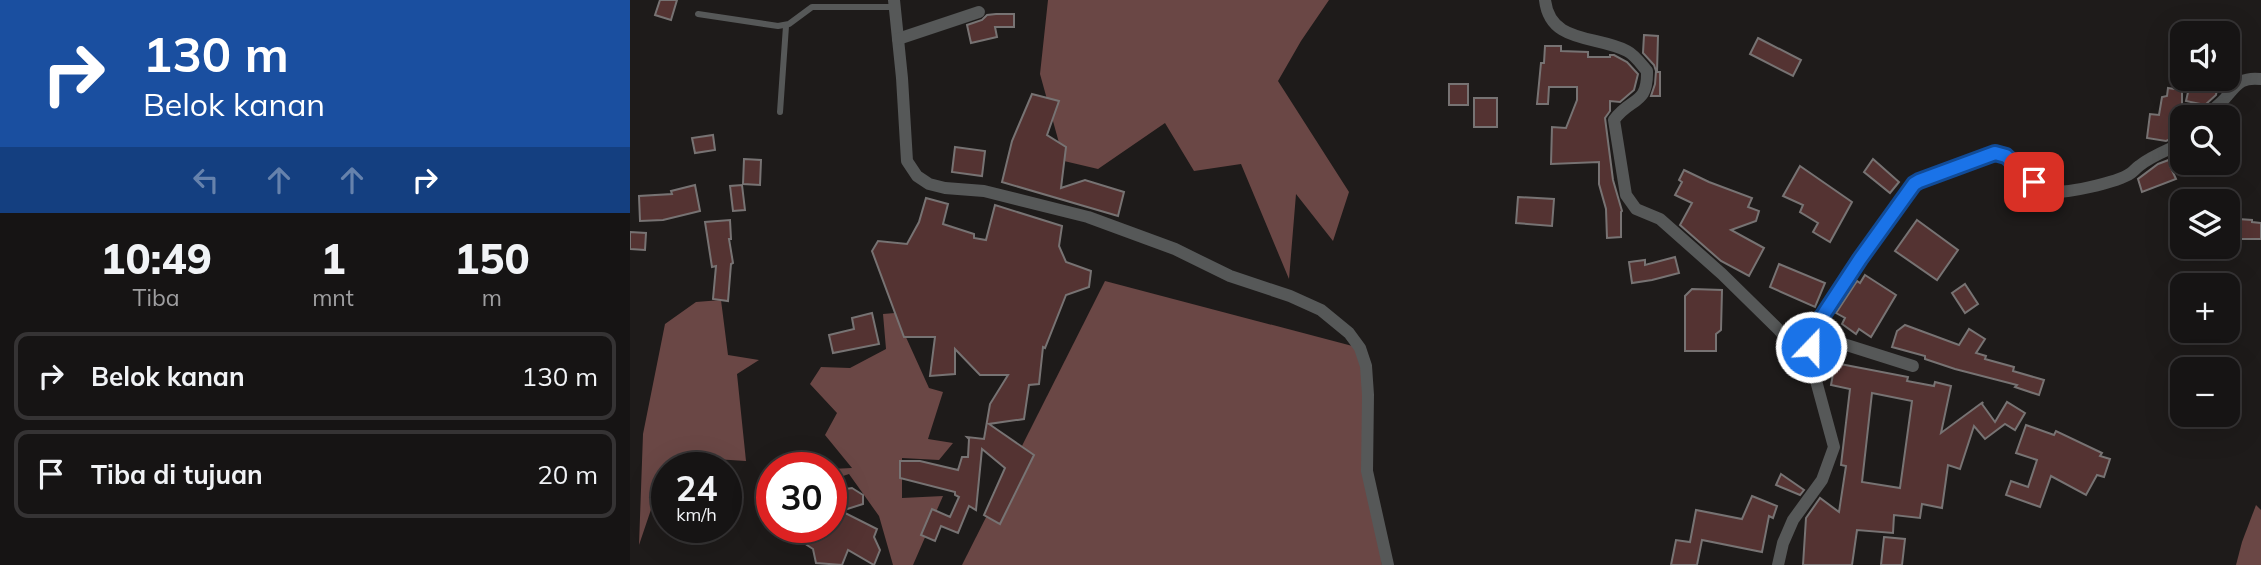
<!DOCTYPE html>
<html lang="id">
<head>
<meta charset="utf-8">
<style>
	body { margin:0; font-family:Mulish,sans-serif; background:#232122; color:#f1f3f6; height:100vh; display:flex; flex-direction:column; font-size:26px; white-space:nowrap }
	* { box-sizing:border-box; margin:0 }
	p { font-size:23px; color:#9e9ea0 }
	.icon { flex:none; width:38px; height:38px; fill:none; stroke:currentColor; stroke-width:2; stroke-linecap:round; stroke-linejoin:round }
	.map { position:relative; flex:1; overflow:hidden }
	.drawer { display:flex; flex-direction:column; background:#161414; width:630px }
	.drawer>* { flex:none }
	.banner { background:#1a4fa0; color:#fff; overflow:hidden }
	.controls { position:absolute; left:1540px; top:21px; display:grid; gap:14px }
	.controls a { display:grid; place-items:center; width:70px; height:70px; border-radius:14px; background:#161414; box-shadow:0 7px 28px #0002,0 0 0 2px #353334; font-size:35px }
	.speed { position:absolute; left:21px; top:452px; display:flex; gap:14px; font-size:35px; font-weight:700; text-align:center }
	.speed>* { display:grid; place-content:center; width:91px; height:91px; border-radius:50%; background:#161414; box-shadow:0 7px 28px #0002,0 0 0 2px #353334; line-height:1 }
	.speed small { font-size:18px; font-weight:400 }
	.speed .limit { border:10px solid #d22; background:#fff; color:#111 }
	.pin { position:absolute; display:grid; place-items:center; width:60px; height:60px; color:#fff; margin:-30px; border-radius:14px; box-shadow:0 4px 10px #0006 }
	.me { position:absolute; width:77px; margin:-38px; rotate:22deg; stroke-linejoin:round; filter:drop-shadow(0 0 5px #0008) }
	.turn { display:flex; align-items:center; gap:24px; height:147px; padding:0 28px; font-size:32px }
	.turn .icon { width:91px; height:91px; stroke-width:2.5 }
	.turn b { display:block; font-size:49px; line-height:60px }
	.lanes { display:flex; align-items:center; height:66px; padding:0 28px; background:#0003; justify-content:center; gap:35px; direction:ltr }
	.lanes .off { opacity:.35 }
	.eta { display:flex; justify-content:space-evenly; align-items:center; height:119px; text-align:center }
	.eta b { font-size:42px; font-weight:800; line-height:49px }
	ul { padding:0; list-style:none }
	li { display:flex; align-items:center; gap:21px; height:88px; margin:0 14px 10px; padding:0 14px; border:4px solid #353334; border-radius:14px }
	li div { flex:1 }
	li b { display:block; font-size:26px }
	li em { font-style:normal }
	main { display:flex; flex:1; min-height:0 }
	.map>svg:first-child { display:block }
</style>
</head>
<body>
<main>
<section class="drawer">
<div class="banner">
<div class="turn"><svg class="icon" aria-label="right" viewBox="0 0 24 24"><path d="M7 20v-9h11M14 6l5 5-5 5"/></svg><div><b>130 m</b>Belok kanan</div></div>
<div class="lanes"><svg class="icon off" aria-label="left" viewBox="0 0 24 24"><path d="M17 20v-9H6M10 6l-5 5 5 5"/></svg><svg class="icon off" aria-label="ahead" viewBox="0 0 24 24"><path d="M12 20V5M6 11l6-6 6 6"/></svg><svg class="icon off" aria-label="ahead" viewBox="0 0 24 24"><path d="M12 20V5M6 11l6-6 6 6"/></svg><svg class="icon" aria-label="right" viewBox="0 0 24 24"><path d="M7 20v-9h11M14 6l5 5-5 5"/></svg></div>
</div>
<div class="eta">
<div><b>10:49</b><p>Tiba</p></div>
<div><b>1</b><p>mnt</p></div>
<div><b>150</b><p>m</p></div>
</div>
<ul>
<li><svg class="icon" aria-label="right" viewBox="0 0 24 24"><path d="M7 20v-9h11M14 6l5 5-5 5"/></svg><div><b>Belok kanan</b></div><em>130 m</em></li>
<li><svg class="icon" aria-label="arrive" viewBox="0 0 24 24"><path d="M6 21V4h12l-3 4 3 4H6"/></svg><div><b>Tiba di tujuan</b></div><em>20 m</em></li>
</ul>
</section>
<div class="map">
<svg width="1631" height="565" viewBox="0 0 1631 565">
	<rect width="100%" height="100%" fill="#1e1b1a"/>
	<!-- forest -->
	<g fill="#6a4745">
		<path d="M418,0H699L671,41L648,81L719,192L703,241L666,194L659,279L611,164L564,171L535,123L468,169L434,161L410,74Z"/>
		<path d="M475,281L730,348L752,565H332Z"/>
		<path d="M91,300L98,355L129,360L107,374L116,461L69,458L64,467H37V479L32,477L9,545L13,434L35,324L66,302Z"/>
		<path d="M265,313L299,388L313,392L298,439L323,443L309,460L272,458V498L313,496L283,565H263L249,516L219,474L201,480V469L222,468L195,435L207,413L180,384L191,367L220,368L256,349L253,314Z"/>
		<path d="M1626,505L1631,510V565H1606L1612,542Z"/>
	</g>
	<!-- building -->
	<g fill="#543332" stroke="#777373" stroke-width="2" fill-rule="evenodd">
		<path d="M30,0H47L41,20L25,15Z"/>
		<path d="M366,14H384V27H365L367,37L341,43L337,25L352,20L357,15Z"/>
		<path d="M1014,35L1028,36L1027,72H1030V96H1021L1025,84L1026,71L1024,65L1013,53Z"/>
		<path d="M1128,38L1171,60L1163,76L1120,54Z"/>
		<path d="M915,46H931V51L958,52V57H980V55H984L997,62L1008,74L1004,90L990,102L980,101V111L975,118L983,180L992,211L991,212V237L977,238L976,209L969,184V162L921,164L922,127L936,128L947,100V87H919L918,104H907L911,63H914Z"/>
		<path d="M1561,79L1588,83L1586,95L1575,105L1556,101Z"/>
		<rect x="819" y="84" width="19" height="21"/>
		<path d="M1538,88L1552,90V134L1536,141L1517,138L1520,114L1529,115L1532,97L1537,96Z"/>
		<path d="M402,94L429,101L417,135L436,147L431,188L455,180L494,192L488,216L372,182L382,141Z"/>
		<rect x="844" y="98" width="23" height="29"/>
		<path d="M83,135L85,150L65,153L62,138Z"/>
		<path d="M325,147L355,151L352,176L322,172Z"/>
		<path d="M1552,155V171L1541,168L1546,179L1512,192L1508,179L1528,164Z"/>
		<path d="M114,159L131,160L130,185L113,184Z"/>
		<path d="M1243,159L1269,182L1260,193L1234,172Z"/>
		<path d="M1170,166L1222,202L1200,242L1183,232L1188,223L1170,212L1173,205L1153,196Z"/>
		<path d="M1054,170L1079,182L1122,198L1118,207L1129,211L1126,221L1101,230L1134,248L1119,276L1091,261L1050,225L1062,203L1045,195L1052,182L1049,180Z"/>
		<path d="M65,185L70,211L33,220L10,221L9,196L42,194L41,191Z"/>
		<path d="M112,185L115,210L103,211L100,186Z"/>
		<path d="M888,197L924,199L922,226L886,223Z"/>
		<path d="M296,198L318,204L313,224L344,234V238L356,240L365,205L432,226L429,246L436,262L461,271L459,287L436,295L415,348L413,347L409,384L399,385L394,419L359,424L404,455L370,524L354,515L375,468L352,449L346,510L339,506L328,533L311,526L305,541L291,535L302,509L320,517L329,497L325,495V492L270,478V461H290L328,470L332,457H338L339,439L337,437L354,439L360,404L378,375H350L325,349V374L300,376L305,337H274L242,251L248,241L277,244L289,222Z"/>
		<path d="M1608,219L1622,220V222L1631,223V239H1607Z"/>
		<path d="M100,220L101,239H99L103,263L101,264L98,301L83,299L86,266L82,267L75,222Z"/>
		<path d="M1287,220L1328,250L1307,280L1265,251Z"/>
		<path d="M0,232L16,233L15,250L0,249Z"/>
		<path d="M1045,257L1049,273L1022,280L1002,283L999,262L1015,260V265Z"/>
		<path d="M1149,264L1195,283L1185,307L1140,287Z"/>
		<path d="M1235,275L1266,295L1241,337L1229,329L1226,334L1212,324L1215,318L1206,313L1227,281L1230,283Z"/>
		<path d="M1335,284L1348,304L1335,313L1322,293Z"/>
		<path d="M1062,289L1092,290L1091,330L1086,334V351H1055V296Z"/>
		<path d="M242,313L249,344L203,353L199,335L224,329L222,318Z"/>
		<path d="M1275,325L1329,345L1339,329L1355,339L1346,353L1356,356L1355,359L1384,367L1383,371L1414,380L1409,395L1385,387L1387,385L1325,369L1295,359V356L1262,347L1267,331Z"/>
		<path d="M1205,363L1278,377L1277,381L1304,386L1305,382L1321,386L1311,433L1353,402L1352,404L1365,422L1377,402L1395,413L1385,430L1375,424L1355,439L1344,426L1330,469L1318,465L1312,508L1292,504L1290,518L1264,515L1263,533L1227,530L1222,565H1173L1176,518L1190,498L1209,512L1216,466L1211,465L1220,389L1201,385ZM1242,393L1282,401L1270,488L1232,482Z"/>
		<path d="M1396,425L1424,435L1426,431L1472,453L1470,456L1480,459L1474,477L1467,475L1456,495L1421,476L1410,507L1376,495L1381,481L1398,487L1407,460L1386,453Z"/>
		<path d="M1151,474L1174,490L1170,495L1146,485Z"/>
		<path d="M222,488L233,495V504L211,511L247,529L244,537L250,550L244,565L218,550L212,565L186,563L183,549L174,543L177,527H201V491Z"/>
		<path d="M1122,496L1147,506L1143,518L1139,516L1132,552L1072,540L1067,565H1041L1046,540L1060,542L1066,510L1112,519Z"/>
		<path d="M1254,537L1275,539L1272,565H1251Z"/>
	</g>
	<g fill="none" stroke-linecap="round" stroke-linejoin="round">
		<!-- lane -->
		<g stroke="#565858" stroke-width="6">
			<path d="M68,14L148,26L159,24L182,7H265"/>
			<path d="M150,112L156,26"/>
		</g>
		<!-- street -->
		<g stroke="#565858" stroke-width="12">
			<path d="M264,0L272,78L277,161L287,176L299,184L315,188L354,191L458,217L545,249L600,276L660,296L691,310L719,333L730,348L736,366L738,395L737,471L758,565"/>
			<path d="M915,0C920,44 966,35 997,51C1005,55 1011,64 1017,71C1018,106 1000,97 984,120L996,195L1006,209L1030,219L1092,274L1149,330L1179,364L1185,377L1204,447L1192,480L1163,520L1153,543L1148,565"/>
			<path d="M268,39L349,12"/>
			<path d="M1576,117C1582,109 1591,104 1597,96C1608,83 1612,77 1631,79"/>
			<path d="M1185,335L1283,366"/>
			<path d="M1179,364L1181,347L1189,323L1230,259L1284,184L1289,181L1365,153C1388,159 1396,183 1417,191C1429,196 1489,182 1501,173C1504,171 1506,168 1509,166C1521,156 1538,150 1552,143"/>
		</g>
	</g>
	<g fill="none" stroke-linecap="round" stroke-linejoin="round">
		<!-- route casing -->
		<g stroke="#114b97" stroke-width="18">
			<path id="route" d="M1181,347L1188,323L1230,259L1284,184L1289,181L1365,153L1376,156L1404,182"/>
		</g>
		<!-- route -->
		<use href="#route" stroke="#1a73e8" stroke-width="12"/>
	</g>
</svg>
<div class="controls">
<a><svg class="icon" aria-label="sound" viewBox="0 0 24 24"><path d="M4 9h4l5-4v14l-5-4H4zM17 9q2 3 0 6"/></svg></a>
<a><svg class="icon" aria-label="search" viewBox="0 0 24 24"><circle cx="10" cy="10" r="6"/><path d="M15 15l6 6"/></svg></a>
<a><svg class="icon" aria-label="layers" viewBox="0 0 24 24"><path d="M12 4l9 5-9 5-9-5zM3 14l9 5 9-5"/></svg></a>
<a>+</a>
<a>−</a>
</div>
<div class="speed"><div>24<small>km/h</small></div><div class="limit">30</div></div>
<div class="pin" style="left:1404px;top:182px;background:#d93025"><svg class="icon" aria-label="arrive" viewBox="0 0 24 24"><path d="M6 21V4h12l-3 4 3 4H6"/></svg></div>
<svg class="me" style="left:1181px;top:347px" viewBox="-20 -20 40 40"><circle r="17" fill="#1a73e8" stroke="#fff" stroke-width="3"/><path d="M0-11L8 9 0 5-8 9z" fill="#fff"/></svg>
</div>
</main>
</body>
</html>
